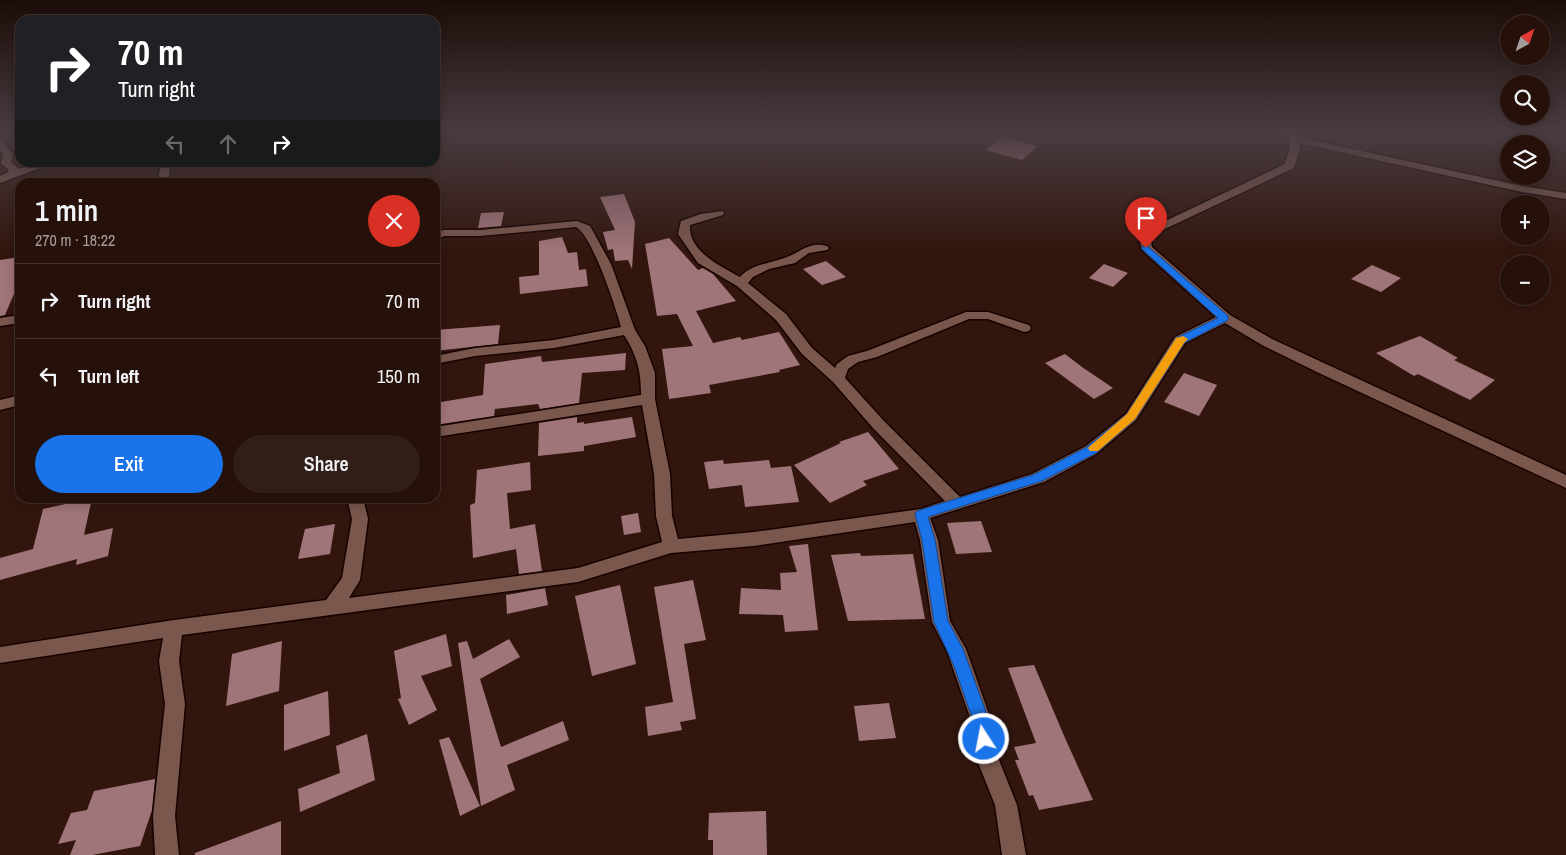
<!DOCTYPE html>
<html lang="en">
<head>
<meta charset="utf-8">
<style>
	body { margin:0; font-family:"Archivo Narrow",sans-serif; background:#321e18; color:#f1f3f6; height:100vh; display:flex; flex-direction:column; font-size:19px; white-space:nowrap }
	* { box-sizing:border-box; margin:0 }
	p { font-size:16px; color:#a49d9c }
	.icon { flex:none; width:28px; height:28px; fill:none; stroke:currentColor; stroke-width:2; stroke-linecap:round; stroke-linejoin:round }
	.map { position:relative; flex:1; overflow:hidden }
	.details { position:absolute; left:15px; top:178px; width:425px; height:325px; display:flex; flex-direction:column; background:#26100a; border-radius:15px; box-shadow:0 2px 12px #0003,0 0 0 1px #42302b }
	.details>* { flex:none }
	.banner { position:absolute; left:15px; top:15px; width:425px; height:152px; border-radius:15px; box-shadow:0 2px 12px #0003,0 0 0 1px #42302b; background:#202124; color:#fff; overflow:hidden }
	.needle { width:32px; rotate:40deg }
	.fabs { position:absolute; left:1500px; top:15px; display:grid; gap:10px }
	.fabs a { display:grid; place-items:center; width:50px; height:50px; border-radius:50%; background:#26100a; box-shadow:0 2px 12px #0003,0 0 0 1px #42302b; font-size:25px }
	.pin { position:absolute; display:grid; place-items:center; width:42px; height:42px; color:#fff; margin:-51px -21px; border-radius:50% 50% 50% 0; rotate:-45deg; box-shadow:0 0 5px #0007 }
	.pin .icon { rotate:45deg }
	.me { position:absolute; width:55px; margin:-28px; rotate:349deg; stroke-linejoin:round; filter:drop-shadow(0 0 4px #0008) }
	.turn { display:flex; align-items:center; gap:18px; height:105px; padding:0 20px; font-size:22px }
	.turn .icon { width:65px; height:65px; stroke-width:2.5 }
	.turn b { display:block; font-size:35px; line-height:42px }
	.lanes { display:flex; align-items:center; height:48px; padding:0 20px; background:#0003; justify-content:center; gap:25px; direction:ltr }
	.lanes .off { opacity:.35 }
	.round { display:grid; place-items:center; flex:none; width:52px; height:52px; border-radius:26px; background:#321e18 }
	.headline { display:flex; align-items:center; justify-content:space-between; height:85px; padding:0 20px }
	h1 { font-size:30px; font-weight:600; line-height:38px }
	.cta { display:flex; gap:10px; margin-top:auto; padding:10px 20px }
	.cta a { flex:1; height:58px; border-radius:30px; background:#1a73e8; color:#fff; font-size:20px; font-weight:600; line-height:58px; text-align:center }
	.cta a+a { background:#321e18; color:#f1f3f6 }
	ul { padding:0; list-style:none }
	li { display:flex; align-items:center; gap:15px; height:75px; padding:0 20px; border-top:1px solid #42302b }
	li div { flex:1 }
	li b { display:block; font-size:19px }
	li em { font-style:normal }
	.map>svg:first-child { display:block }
</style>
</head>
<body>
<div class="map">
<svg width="1566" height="855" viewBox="0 0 1566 855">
	<rect width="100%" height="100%" fill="#32160e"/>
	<!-- building -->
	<g fill="#a0757a">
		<path d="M1002,137L1038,146L1022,160L986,150Z"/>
		<path d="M624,194L635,222L632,269L628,260L615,261L613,249L608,250L603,232L615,230L600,197Z"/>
		<path d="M504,212L501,226L478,228L481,213Z"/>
		<path d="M562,237L568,253L577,252L579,270L586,269L588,286L520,294L519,277L539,275V241Z"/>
		<path d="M669,238L698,270L703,268L713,274L736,301L696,311L713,343L740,337L742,340L779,332L800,365L779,370L780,372L709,385L711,393L669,399L662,349L693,346L677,314L657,316L645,244Z"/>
		<path d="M20,257V280L5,315L0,316V260Z"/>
		<path d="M826,261L846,277L822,285L803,269Z"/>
		<path d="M1104,264L1128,273L1113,287L1089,278Z"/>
		<path d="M1372,265L1401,278L1381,292L1351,279Z"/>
		<path d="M500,325L498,344L435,351V330Z"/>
		<path d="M1420,336L1458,358L1454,360L1495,380L1470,400L1418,374L1414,376L1376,353Z"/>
		<path d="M626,353L625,370L582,373L579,403L540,409L538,404L495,409L494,416L435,425V403L483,395L485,364L541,356L542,362Z"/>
		<path d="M1065,354L1082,367L1113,388L1094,399L1045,363Z"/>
		<path d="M1184,373L1217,385L1199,416L1164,402Z"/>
		<path d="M577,417V423L584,422V424L632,417L636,437L584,446V451L538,456L539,423Z"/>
		<path d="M868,432L899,469L863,481L867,485L830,503L794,465L841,443L839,442Z"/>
		<path d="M723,460L724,464L769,460L771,468L791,466L799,502L745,507L742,485L709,489L704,462Z"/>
		<path d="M530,462L531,490L507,493L510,529L535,524L542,571L519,574L516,549L473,558L470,505L475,503L477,470Z"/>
		<path d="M92,498L84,535L113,528L108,556L76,565L77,559L0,580V558L33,549L43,509Z"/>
		<path d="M638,513L641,532L624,535L621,516Z"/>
		<path d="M981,521L992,552L956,554L947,523Z"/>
		<path d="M335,524L330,554L298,559L305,529Z"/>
		<path d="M808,544L818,630L785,632L783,615L739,614L741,588L781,590L780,573L797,572L789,546Z"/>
		<path d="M860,553L861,556L913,554L925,619L848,621L831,555Z"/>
		<path d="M693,580L706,640L684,644L696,719L680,722L682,730L648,736L645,707L673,702L654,587Z"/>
		<path d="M620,585L636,664L592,676L575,596Z"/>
		<path d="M545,588L548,605L507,614L506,595Z"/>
		<path d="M446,634L452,666L421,676L437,710L409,725L398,699L401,698L394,651Z"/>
		<path d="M509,639L520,657L480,679L501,747L563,721L569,740L507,765L515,790L481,806L458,643L467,641L473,659Z"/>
		<path d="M282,641L279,691L226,706L232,654Z"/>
		<path d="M1034,665L1065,738L1093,800L1039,810L1033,795L1029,796L1015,760H1019L1014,747L1036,743L1008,668Z"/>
		<path d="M328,691L330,735L284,751V705Z"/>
		<path d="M889,703L896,738L859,741L854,706Z"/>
		<path d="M367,734L375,780L300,812L298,789L340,773L336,746Z"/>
		<path d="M449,737L480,806L460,816L439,740Z"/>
		<path d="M155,779L152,810L140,846L92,855H70L76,840L58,844L71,813L87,810L94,791Z"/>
		<path d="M766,811L767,855H713V840H708L709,813Z"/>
		<path d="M281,821V855H195V853Z"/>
	</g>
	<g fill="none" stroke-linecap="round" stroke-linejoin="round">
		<!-- minor casing -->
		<g stroke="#180200" stroke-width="3">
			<g id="minor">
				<path d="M1280,131H1290L1302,138L1522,186L1566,193V199L1522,192L1299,143L1300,148L1294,168L1150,236L1152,247L1230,315L1272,339L1566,475V488L1319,373L1262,345L1225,323L1185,343L1136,420L1096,454L1044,482L930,518L938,540L950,621L966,649L992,723L997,755L1017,805L1026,855H1002L995,805L975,755L972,723L947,651L932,622L920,540L915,522L754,546L671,553L578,582L182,635L179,661L185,704L175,816L179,855H155L153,816L165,704L159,661L163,638L0,663V647L174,620L326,600L342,578L352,519L347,498H363L368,519L360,580L349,598L578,568L662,542L656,516L654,474L642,405L435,437V427L641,395C641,371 637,355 624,335L554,348L475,356L435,364V356L475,348L554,340L621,327C616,308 592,235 576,227L480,236H445L435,239V232L444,230H480L577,221L590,226L611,264L635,330L645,346L655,373V399L670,474L672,516L678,539L754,532L921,509L945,501L873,428L833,382L802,354L776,320L737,286L698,263L678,234L681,221L701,214L723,211L724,213L723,215L690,225C688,251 720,266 740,277C753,263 770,264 787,257C801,252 809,241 827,246L829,248L827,250L809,253L795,263L769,269L753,277L748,283L786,314L812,348L835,368L837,364L848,356L867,351L966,312H988L1029,325L1031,328L1029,331L1024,332L988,319H969L877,357L858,362L848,369L845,378L883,420L960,497L1032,474L1086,446L1126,414L1175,337L1216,317L1142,250L1138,234L1285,164L1290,148L1289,140Z"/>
				<path d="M0,141L3,142L13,154L11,162L19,169L39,162H56L0,183V176L8,172L9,170L1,163L3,154L0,150Z"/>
				<path d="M161,162H171L168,182H158Z"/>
				<path d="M20,315V323L0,326V318Z"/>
				<path d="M20,395V405L0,410V400Z"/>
			</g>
		</g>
		<!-- minor -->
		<use href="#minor" fill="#79574d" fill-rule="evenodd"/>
	</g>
	<!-- sky -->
	<linearGradient id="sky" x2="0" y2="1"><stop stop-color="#1c0c08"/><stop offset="0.52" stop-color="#493c41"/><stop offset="1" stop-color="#493c41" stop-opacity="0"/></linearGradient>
	<rect width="1566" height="251" fill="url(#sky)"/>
	<!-- route -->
	<path fill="#1a73e8" stroke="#114b97" d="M1146,245L1228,316V320L1184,343L1135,419L1096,453L1042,481L928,517L935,540L948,621L963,649L990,723L992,739L990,744L984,746L978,744L974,723L954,666L934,622L922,540L915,514L917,511L1033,475L1087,447L1127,414L1176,338L1218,318L1143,250L1141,248Z"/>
	<!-- slow -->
	<path fill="#f59e0b" d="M1183,336L1188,339L1184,343L1135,419L1098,451H1090L1088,448L1090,446L1127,414L1176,338Z"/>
</svg>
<div class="fabs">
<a><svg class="needle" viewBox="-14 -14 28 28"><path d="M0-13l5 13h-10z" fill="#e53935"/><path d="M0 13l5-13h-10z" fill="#a49d9c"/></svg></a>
<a><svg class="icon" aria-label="search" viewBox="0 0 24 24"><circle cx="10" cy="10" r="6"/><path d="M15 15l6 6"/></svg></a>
<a><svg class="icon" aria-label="layers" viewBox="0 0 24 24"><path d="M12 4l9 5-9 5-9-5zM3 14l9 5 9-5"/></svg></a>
<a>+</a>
<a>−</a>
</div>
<div class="pin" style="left:1146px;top:248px;background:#d93025"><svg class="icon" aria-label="arrive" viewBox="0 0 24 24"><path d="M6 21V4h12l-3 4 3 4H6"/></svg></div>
<svg class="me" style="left:984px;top:739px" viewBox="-20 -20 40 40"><circle r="17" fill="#1a73e8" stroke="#fff" stroke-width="3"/><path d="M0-11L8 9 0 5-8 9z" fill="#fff"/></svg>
<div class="banner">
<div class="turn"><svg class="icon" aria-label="right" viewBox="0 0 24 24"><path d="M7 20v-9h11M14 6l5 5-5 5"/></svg><div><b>70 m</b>Turn right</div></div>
<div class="lanes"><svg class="icon off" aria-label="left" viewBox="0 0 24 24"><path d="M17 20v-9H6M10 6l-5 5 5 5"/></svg><svg class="icon off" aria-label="ahead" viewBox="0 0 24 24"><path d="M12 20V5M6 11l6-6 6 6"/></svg><svg class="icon" aria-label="right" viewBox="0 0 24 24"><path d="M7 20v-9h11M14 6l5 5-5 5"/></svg></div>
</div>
<section class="details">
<div class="headline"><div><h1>1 min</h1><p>270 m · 18:22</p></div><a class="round" style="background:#d93025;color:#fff"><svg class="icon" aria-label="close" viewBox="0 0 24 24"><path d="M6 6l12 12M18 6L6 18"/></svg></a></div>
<ul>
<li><svg class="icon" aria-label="right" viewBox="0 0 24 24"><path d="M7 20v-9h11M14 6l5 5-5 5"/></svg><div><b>Turn right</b></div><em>70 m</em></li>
<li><svg class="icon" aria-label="left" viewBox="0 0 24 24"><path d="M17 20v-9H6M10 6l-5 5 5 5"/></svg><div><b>Turn left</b></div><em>150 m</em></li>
</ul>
<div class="cta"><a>Exit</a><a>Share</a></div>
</section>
</div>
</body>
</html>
